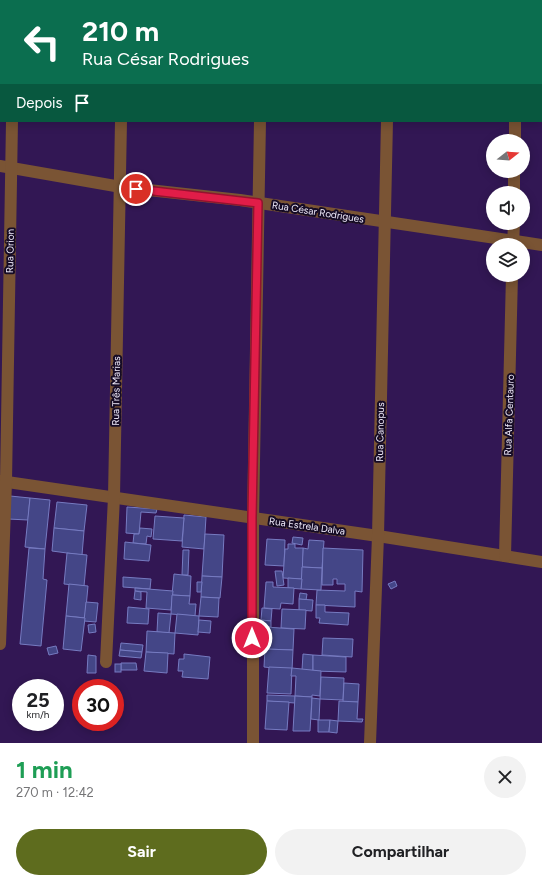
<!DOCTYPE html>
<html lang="pt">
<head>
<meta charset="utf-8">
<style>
	body { margin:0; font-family:Figtree,sans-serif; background:#f2f2f2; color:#202124; height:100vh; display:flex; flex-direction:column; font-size:15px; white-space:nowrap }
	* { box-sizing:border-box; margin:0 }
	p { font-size:13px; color:#757577 }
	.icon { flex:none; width:22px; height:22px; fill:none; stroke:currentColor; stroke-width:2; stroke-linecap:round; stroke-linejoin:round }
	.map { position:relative; height:743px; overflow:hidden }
	.sheet { display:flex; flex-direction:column; background:#fff; flex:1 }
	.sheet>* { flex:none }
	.top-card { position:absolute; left:0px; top:0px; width:542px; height:122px; box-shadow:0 2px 10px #0003; background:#0b6e4f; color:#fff; overflow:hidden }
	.needle { width:26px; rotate:73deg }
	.tools { position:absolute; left:486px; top:134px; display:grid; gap:8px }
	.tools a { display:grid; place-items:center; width:44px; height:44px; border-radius:50%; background:#fff; box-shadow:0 2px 10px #0003; font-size:20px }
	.speed { position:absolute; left:12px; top:679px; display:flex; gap:8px; font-size:20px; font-weight:700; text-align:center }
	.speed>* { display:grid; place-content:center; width:52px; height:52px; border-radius:50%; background:#fff; box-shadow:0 2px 10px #0003; line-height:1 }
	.speed small { font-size:10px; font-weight:400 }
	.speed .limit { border:6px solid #d22; background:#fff; color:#111 }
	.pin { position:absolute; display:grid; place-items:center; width:34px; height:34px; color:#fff; margin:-17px; border:2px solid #fff; border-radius:50%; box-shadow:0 1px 4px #0007 }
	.me { position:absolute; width:44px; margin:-22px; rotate:0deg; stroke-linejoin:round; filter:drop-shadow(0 0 3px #0008) }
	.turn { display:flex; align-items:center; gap:14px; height:84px; padding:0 16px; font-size:18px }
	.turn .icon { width:52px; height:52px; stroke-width:2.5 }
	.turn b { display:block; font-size:28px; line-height:34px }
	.then { display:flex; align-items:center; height:38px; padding:0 16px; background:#0003; gap:8px; font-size:15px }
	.round { display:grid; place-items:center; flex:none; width:42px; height:42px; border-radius:21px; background:#f2f2f2 }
	.summary { display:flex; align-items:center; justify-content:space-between; height:68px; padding:0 16px }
	h1 { font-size:24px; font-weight:700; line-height:30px; color:#1e9e55 }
	.action { display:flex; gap:8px; margin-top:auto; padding:8px 16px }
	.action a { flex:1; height:46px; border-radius:24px; background:#5e6c1e; color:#fff; font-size:16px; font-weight:700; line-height:46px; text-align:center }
	.action a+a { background:#f2f2f2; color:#202124 }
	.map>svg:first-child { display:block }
</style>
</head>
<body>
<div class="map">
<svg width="542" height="743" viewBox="0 0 542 743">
	<rect width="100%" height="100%" fill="#321754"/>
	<!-- building -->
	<g fill="#444687" stroke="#767bc1">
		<path d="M10,496L30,498L28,520L8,519Z"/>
		<path d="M30,498L50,500L45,549L25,547Z"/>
		<path d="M57,502L87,505L84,531L54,528Z"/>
		<path d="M127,507L157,509L156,513L141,512L139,534L126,533Z"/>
		<path d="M184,515L206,517L204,549L182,547Z"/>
		<path d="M155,516L184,518L182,541L153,539Z"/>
		<path d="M54,528L84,531L82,555L52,551Z"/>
		<path d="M140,528L152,529L151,537L147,536L146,544L133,543L134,534H139Z"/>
		<path d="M205,534L224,535L222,577L202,576Z"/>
		<path d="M293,537L303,538L302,545L292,543Z"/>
		<path d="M267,539L285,540L284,566L265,565Z"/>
		<path d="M309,540L324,541L322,568L302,567L303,548L308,549Z"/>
		<path d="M125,542L151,545L149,561L124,559Z"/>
		<path d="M288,544H295V548H303L302,579L283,578L285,549H288Z"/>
		<path d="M29,548L45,549L43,579L47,580L41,646L20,644Z"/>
		<path d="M323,548L363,550L362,592L355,591V607L316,605L317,590L345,591V584H337V579H333V585H322Z"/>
		<path d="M183,550H189L188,575H182Z"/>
		<path d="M67,553L87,555L84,586L64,584Z"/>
		<path d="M302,567L322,568L321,590L301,589Z"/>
		<path d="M275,571H282L284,585L277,586Z"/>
		<path d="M174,574L191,576L190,596L172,595Z"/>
		<path d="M202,576L222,577L220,598L201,597Z"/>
		<path d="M123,577L151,579L150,589L123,587Z"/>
		<path d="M288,578L302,579L301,589L288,588Z"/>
		<path d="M395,581L397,586L391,589L388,584Z"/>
		<path d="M197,582H202L201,592H197Z"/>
		<path d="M266,582H273V587L294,588L293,604L281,603L280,609L264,608Z"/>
		<path d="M69,584L88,586L85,618L66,616Z"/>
		<path d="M135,588L173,591L171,610L146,608L147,592L135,591Z"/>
		<path d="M135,591L141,592V600L134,599Z"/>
		<path d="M300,593L307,594L306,600L299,599Z"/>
		<path d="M172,595L190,596L189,604H196L195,616L171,614Z"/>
		<path d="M201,597L219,598L218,617L199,616Z"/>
		<path d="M299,599L313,600L312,611L299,610Z"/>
		<path d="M86,602L98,603L96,622L84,621Z"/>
		<path d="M316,605H325V612L349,613L348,625L319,623L320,618H316Z"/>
		<path d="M128,607L149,609L148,624L127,623Z"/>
		<path d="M262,608L272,609L271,621L261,620Z"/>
		<path d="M282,609L306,610L305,629L281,628Z"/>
		<path d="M158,613L171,614L169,633L157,632Z"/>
		<path d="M177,614L199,616L198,635L175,633Z"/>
		<path d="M66,616L85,618L81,651L63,649Z"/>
		<path d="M199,620L211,621L210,633L198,632Z"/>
		<path d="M261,620L271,621V627H261Z"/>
		<path d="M95,624L96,632L89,633L88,625Z"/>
		<path d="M266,627L294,629L293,650L265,649Z"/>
		<path d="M147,631L175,633L174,654L146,652Z"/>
		<path d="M323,638L353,639L352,657L322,655Z"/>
		<path d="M121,643L143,645L142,652L120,650Z"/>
		<path d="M56,646L58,653L49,655L47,648Z"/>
		<path d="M265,649L293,650L292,670L264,667Z"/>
		<path d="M120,650L142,652L141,658L119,656Z"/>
		<path d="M146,652L168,653L167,673L144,671Z"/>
		<path d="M184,654L210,657L208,679L182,677L183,671H178L179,659H184Z"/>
		<path d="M303,654L313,655V671L302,670Z"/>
		<path d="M88,655L96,656V673H87Z"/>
		<path d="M313,655L346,657V672L313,671Z"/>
		<path d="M121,663H136L137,670H121Z"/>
		<rect x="115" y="664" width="6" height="8"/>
		<path d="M269,667L292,668L291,694L267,693Z"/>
		<path d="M292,668L321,671L320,696L312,695V697L295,696L296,676H291Z"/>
		<path d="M321,677L344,678L343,700L320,699Z"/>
		<path d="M344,683L359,684L358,702H343Z"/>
		<path d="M267,695L295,696V703L267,701Z"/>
		<path d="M295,696L312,697L310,731H293Z"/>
		<path d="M312,698L320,699L319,720L311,719Z"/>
		<path d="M267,701L289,702L287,730L265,729Z"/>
		<path d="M339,701L358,702L357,719H363L362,722L338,721Z"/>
		<path d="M318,720H330L329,732H318Z"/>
		<path d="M330,720L338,721L337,733L329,732Z"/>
	</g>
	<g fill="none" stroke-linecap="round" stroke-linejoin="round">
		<!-- street -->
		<g stroke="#7a5434" stroke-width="12">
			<path d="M15,1V0"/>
			<path d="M123,1V0"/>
			<path d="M264,1V0"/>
			<path d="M390,1V0"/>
			<path d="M517,1V0"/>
			<path d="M515,141V121"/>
			<path d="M0,166L121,187L240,200L542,245"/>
			<path d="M514,193V171"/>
			<path d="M513,245L514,223"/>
			<path d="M0,481L378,536L542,562"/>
			<path d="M505,556L512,275"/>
			<path d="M0,644L6,482L12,121"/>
			<path d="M106,662L114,497L121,121"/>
			<path d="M253,743V518L260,121"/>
			<path d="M370,743L378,536L387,121"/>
		</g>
	</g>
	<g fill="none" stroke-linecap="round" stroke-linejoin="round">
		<!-- route casing -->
		<g stroke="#92132f" stroke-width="10">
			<path id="route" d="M136,189L258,203L252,518V638"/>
		</g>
		<!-- route -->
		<use href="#route" stroke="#e11d48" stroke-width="7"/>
	</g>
	<g text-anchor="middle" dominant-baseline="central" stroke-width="4" stroke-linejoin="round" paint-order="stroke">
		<!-- street labels -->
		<g font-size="10" fill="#efeafa" stroke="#150b25">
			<text transform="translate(318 212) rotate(9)">Rua César Rodrigues</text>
			<text transform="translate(10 251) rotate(-89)">Rua Orion</text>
			<text transform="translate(116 391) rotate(-89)">Rua Três Marias</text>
			<text transform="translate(509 415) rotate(-88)">Rua Alfa Centauro</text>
			<text transform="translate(380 432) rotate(-89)">Rua Canopus</text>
			<text transform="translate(307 526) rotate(8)">Rua Estrela Dalva</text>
		</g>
	</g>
</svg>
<div class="tools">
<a><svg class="needle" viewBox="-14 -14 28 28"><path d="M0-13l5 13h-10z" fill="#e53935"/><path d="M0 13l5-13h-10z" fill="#757577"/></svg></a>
<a><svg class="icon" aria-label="sound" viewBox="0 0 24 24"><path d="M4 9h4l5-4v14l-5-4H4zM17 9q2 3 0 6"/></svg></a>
<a><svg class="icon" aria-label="layers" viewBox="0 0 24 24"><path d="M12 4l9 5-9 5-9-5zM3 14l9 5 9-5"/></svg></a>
</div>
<div class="speed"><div>25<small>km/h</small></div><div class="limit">30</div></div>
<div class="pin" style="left:136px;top:189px;background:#d93025"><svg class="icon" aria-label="arrive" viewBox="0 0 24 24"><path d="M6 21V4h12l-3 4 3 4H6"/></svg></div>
<svg class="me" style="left:252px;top:638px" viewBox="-20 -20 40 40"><circle r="17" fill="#e11d48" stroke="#fff" stroke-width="3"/><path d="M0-11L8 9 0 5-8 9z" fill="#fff"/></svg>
<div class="top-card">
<div class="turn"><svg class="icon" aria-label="left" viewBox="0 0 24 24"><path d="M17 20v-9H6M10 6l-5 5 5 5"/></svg><div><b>210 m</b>Rua César Rodrigues</div></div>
<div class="then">Depois<svg class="icon" aria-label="arrive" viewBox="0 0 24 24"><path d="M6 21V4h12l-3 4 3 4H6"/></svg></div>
</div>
</div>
<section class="sheet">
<div class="summary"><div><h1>1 min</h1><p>270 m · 12:42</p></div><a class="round"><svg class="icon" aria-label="close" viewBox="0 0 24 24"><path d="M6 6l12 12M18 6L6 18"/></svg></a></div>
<div class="action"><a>Sair</a><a>Compartilhar</a></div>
</section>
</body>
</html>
